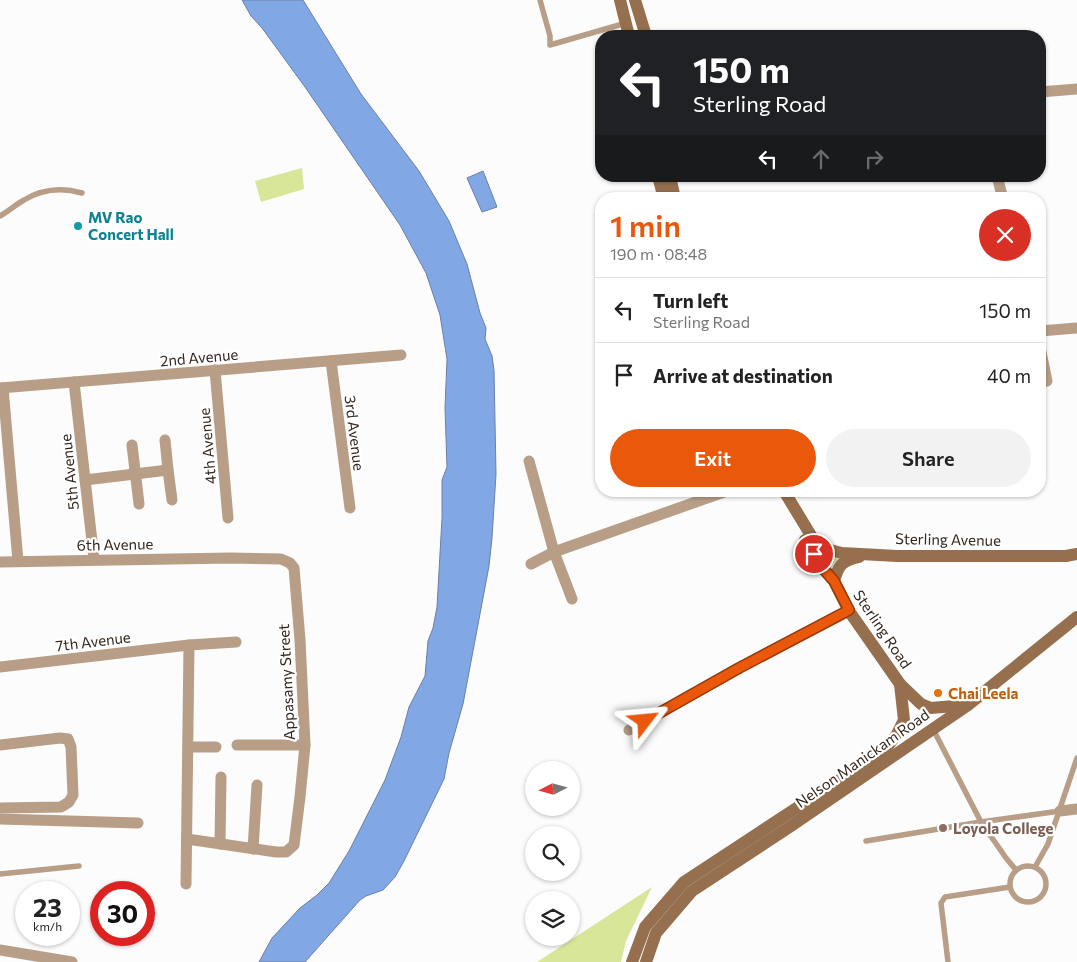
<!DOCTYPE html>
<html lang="en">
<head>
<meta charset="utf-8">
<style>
	body { margin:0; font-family:Commissioner,sans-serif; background:#f2f2f2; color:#222; height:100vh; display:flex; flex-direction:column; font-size:19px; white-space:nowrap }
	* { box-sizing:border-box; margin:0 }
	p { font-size:16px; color:#767676 }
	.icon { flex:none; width:28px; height:28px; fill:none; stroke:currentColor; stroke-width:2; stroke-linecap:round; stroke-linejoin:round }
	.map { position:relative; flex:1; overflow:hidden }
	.panel { position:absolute; left:595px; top:192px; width:451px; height:305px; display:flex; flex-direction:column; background:#fff; border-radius:20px; box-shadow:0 1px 4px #0004 }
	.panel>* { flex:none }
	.hud { position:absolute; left:595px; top:30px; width:451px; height:152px; border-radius:20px; box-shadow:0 1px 4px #0004; background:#202124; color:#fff; overflow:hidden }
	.needle { width:32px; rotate:264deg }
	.controls { position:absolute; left:525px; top:761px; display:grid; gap:10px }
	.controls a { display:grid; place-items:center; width:55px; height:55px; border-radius:50%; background:#fff; box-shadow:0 1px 4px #0004; font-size:25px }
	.speed { position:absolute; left:15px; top:881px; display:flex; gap:10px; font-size:25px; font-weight:700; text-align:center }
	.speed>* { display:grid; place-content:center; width:65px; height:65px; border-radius:50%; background:#fff; box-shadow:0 1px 4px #0004; line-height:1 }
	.speed small { font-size:12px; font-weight:400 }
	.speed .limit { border:8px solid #d22; background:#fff; color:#111 }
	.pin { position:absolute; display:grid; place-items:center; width:42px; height:42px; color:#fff; margin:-21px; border:2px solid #fff; border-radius:50%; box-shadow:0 1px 5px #0007 }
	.me { position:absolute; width:55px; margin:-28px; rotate:61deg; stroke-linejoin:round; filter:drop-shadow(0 0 4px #0008) }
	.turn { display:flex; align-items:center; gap:18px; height:105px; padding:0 15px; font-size:22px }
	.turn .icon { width:65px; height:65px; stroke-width:2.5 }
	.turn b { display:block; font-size:35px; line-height:42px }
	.lanes { display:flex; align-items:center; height:48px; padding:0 15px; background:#0003; justify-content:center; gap:25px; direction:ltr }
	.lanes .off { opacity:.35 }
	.round { display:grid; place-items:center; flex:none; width:52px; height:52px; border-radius:26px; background:#f2f2f2 }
	.head { display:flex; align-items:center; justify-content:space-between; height:85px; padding:0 15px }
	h1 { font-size:30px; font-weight:600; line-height:38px; color:#ea580c }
	.cta { display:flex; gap:10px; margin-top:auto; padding:10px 15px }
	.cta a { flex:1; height:58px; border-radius:30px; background:#ea580c; color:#fff; font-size:20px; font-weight:600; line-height:58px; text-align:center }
	.cta a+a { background:#f2f2f2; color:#222 }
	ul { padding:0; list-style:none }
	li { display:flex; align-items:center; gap:15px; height:65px; padding:0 15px; border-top:1px solid #e0e0e0 }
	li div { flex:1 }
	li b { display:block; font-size:19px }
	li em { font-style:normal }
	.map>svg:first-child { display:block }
</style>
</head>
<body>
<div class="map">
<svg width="1077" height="962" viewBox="0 0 1077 962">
	<rect width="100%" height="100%" fill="#fcfcfc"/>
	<!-- green -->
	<g fill="#d8e699">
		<path d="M302,168L304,189L261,202L255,181Z"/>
		<path d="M819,551L843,557L835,562L830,569Z"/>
		<path d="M652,887L626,941L621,962H537Z"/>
	</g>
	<!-- water -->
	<g fill="#81a7e5" stroke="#6a80a9">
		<path d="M242,0H303L361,94L419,171L449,221L467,264L480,313L486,328L485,339L492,356L494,370L496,474L492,538L489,566L463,704L449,753L444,779L404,861L395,877L383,890L366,896L360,900L305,962H259L272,938L300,908L317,895L329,883L349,851L385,780L401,737L409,707L425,676L428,641L433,628L437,607L442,518V480L447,467L445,408L447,359L440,315L426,273L400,225L305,87L262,28L251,16Z"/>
		<path d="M483,171L497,207L482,212L467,178Z"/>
	</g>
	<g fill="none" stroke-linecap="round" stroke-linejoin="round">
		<!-- lane -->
		<g stroke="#b89e86" stroke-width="5.5">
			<path d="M540,0L550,36V45L626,23"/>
			<path d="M0,216C9,211 15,205 24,200C42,189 61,187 82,193"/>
			<path d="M933,729L981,822L1060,811"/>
			<path d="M866,841L981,822L1006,858L1016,870"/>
			<circle cx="1028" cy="884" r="18"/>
			<path d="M1035,867L1048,844L1077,758"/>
			<path d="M0,874L79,866"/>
			<path d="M948,962L941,903L945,897L1010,887"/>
		</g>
		<!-- street -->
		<g stroke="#b89e86" stroke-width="11">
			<path d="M1040,92L1077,89"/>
			<path d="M997,176L1003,199"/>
			<path d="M1040,331L1077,328"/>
			<path d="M1040,347L1047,381L1040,382"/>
			<path d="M331,361L350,508"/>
			<path d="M215,370L228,518"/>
			<path d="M74,382L94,559"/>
			<path d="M0,388L401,355"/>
			<path d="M3,388L18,561"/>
			<path d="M165,440L168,470"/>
			<path d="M132,445L139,504"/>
			<path d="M529,461L554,552L572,599"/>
			<path d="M85,480L168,470L172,500"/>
			<path d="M0,562L230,558L281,559L290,563L294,568L300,640L305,745L300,797L294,845L286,852H276L187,839"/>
			<path d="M531,564L554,552L727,491"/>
			<path d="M0,667L189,645L236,642"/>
			<path d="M629,730L739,668L849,611"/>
			<path d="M0,745L60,738L68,739L71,747L73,795L69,802L61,807L0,808"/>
			<path d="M237,745H305"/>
			<path d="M188,747H216"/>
			<path d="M1060,811L1077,809"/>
			<path d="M0,819L138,823"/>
			<path d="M220,844L221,777"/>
			<path d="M253,849L257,785"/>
			<path d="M186,884L189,645"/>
			<path d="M0,950L72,962"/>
		</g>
		<!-- secondary -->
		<g stroke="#96704e" stroke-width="12">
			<path d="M620,0L629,36"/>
			<path d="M635,0L646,36"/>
			<path d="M658,176L664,199"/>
			<path d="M670,176L675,199"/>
			<path d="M784,491L818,547L842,553L897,556H1066L1077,554"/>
			<path d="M805,540L821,566L834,581L849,611L900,684L921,704L931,708L966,705"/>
			<path d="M834,581C839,564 842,561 859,557"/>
			<path d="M632,962L645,927L684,882L885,750L897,734L904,720L900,684"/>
			<path d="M646,962L656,933L692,891L791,826L968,705L1077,617"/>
		</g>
	</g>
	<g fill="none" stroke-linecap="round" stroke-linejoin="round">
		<!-- route casing -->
		<g stroke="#983908" stroke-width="12">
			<path id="route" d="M645,721L739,668L849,610L834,581L821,566L814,554"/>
		</g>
		<!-- route -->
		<use href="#route" stroke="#ea580c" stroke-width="9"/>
	</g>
	<!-- markers -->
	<circle fill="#0f9aa8" stroke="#fff" stroke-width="2" cx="78" cy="226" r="5"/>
	<circle fill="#e8710a" stroke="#fff" stroke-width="2" cx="938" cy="693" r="5"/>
	<circle fill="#8d6e63" stroke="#fff" stroke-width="2" cx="943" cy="828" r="5"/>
	<g text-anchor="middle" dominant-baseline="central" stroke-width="4.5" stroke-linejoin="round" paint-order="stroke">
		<!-- culture labels -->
		<g font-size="15" font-weight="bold" fill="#0d838f" stroke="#fff" text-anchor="start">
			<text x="88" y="217">MV Rao<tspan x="88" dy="17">Concert Hall</tspan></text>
		</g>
		<!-- street labels -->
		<g font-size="15" fill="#33261d" stroke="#fff">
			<text transform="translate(199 357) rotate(-5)">2nd Avenue</text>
			<text transform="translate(355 433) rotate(83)">3rd Avenue</text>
			<text transform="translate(207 446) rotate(-95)">4th Avenue</text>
			<text transform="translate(69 472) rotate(-96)">5th Avenue</text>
			<text transform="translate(948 539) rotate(1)">Sterling Avenue</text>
			<text transform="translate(115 544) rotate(-1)">6th Avenue</text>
			<text transform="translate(883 629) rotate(56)">Sterling Road</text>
			<text transform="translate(93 641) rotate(-7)">7th Avenue</text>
			<text transform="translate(286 682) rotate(-93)">Appasamy Street</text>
			<text transform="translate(862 758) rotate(-35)">Nelson Manickam Road</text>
		</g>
		<!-- food labels -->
		<g font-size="15" font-weight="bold" fill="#c56008" stroke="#fff" text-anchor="start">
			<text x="948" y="693">Chai Leela</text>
		</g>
		<!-- education labels -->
		<g font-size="15" font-weight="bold" fill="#785e54" stroke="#fff" text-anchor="start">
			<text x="953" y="828">Loyola College</text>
		</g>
	</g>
</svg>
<div class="controls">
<a><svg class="needle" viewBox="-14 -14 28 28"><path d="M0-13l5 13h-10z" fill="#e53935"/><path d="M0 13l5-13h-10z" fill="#767676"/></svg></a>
<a><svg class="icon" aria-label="search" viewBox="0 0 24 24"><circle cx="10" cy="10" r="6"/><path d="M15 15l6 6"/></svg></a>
<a><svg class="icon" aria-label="layers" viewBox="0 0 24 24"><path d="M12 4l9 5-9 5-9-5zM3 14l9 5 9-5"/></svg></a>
</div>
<div class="speed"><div>23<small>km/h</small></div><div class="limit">30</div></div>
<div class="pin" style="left:814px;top:554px;background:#d93025"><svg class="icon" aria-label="arrive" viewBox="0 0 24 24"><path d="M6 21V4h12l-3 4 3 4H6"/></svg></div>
<svg class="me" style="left:645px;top:721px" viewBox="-20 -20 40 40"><path d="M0-17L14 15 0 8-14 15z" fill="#ea580c" stroke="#fff" stroke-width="4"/></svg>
<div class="hud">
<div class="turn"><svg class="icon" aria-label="left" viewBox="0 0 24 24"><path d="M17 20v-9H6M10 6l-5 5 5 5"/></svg><div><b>150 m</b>Sterling Road</div></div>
<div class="lanes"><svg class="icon" aria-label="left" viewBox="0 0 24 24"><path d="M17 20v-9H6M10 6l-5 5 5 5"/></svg><svg class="icon off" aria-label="ahead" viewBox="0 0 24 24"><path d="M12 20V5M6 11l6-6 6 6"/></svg><svg class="icon off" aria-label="right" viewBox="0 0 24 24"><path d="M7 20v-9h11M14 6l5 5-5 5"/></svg></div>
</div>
<section class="panel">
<div class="head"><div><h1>1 min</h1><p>190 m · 08:48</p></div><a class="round" style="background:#d93025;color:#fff"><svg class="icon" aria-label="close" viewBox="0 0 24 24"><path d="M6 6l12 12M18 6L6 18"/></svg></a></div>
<ul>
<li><svg class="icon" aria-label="left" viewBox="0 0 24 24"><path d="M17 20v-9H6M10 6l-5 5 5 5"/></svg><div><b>Turn left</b><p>Sterling Road</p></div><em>150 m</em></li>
<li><svg class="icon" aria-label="arrive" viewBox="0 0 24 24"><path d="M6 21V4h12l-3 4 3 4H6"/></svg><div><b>Arrive at destination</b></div><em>40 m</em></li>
</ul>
<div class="cta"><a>Exit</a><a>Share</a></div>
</section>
</div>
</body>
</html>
